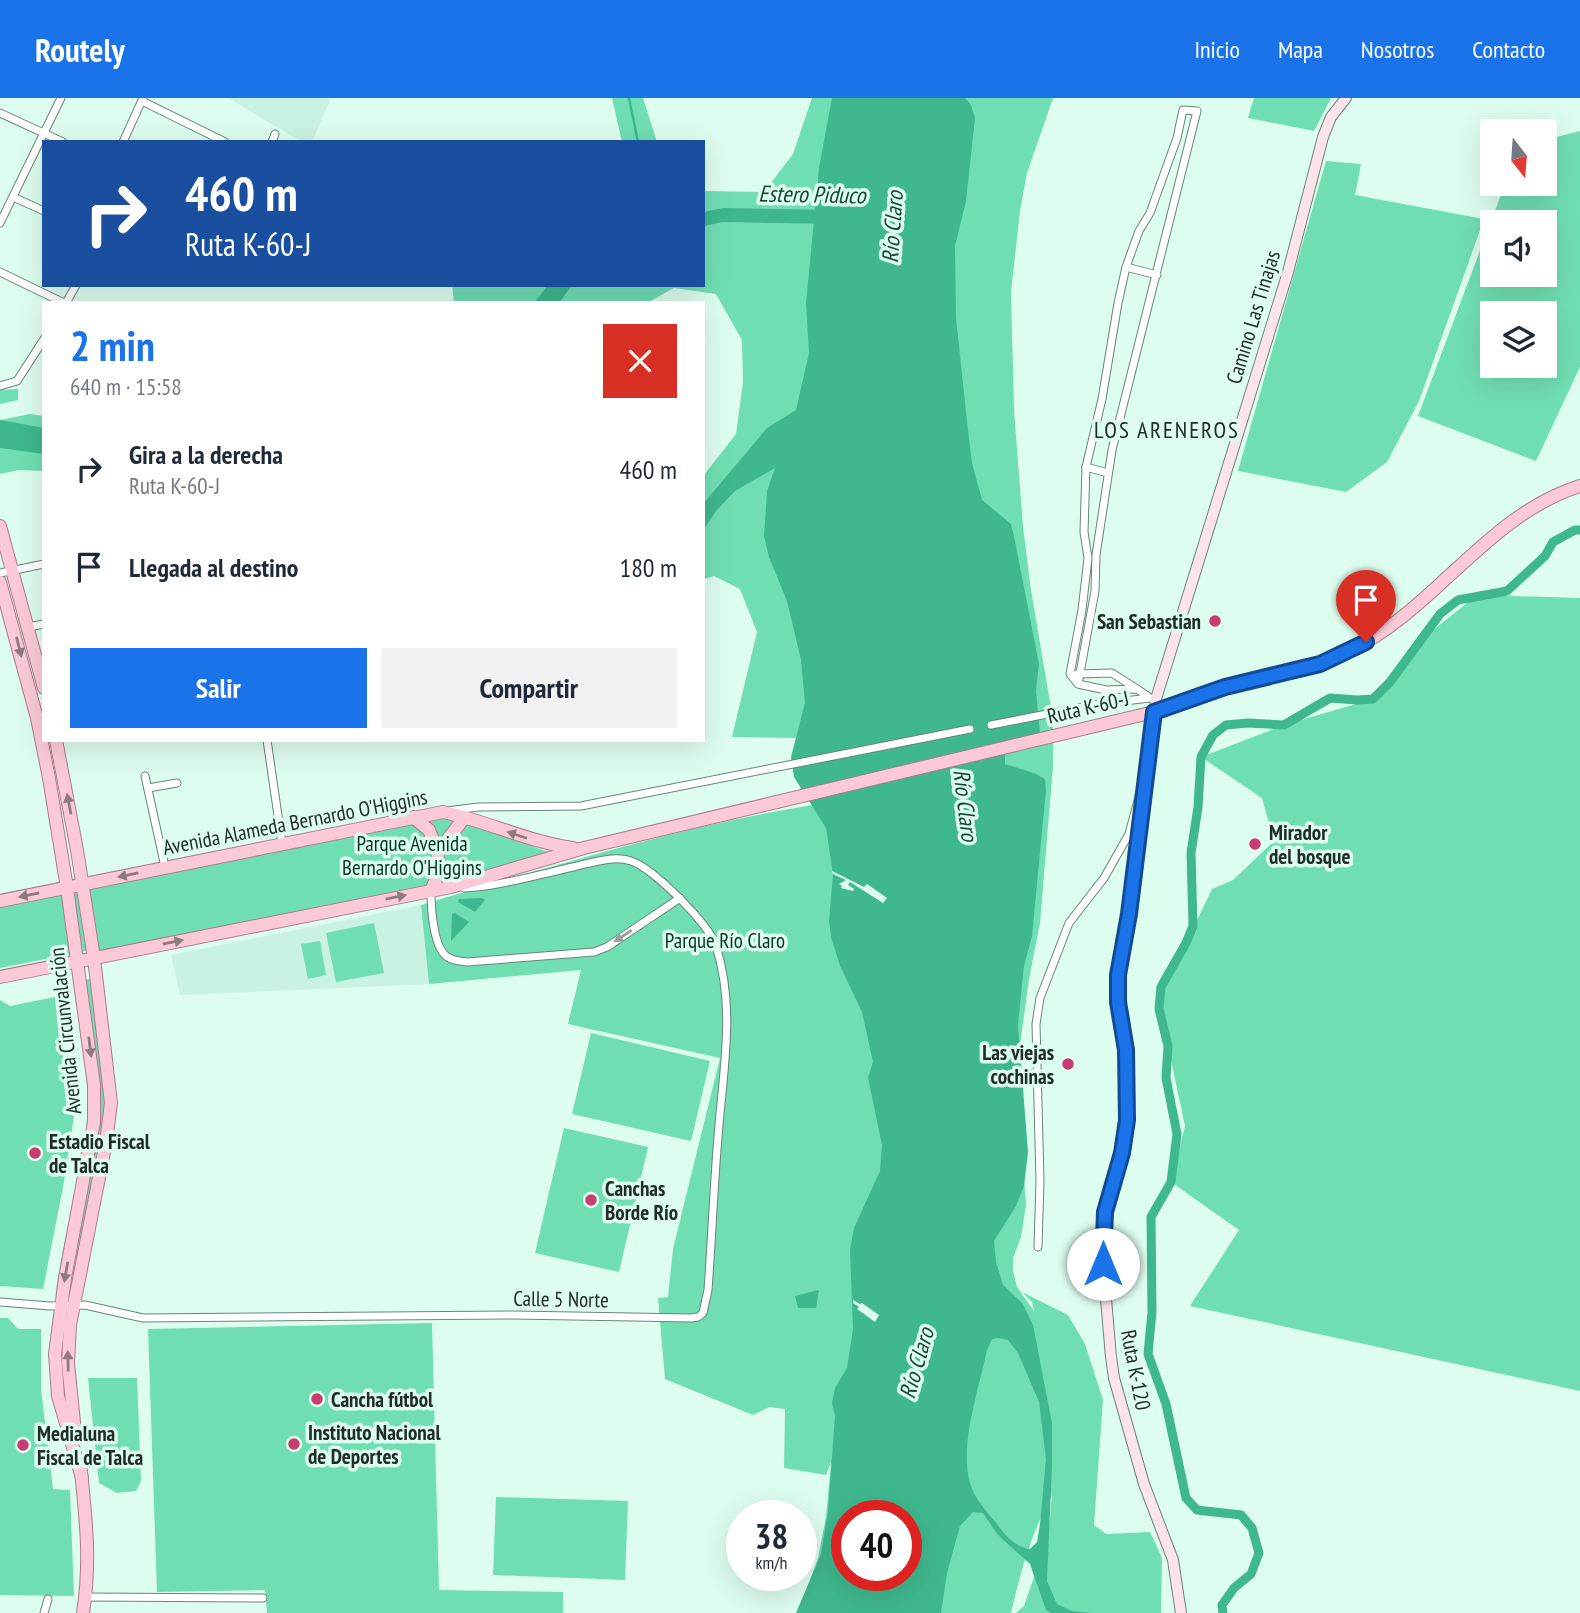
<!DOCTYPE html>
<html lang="es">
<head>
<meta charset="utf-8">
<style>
	body { margin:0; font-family:"PT Sans Narrow",sans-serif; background:#f2f2f3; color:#1f2937; height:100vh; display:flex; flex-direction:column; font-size:26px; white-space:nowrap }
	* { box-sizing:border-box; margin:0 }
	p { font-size:23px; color:#747a83 }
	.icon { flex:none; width:38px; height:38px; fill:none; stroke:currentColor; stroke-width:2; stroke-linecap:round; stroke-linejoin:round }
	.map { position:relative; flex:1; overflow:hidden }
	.side { position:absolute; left:42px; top:203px; width:663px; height:441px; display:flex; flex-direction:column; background:#fff; border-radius:0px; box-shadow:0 7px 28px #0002 }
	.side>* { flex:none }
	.hud { position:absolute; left:42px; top:42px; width:663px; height:147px; border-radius:0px; box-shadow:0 7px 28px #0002; background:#1a4fa0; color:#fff; overflow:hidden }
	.needle { width:46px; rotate:163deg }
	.fabs { position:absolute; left:1480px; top:21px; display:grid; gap:14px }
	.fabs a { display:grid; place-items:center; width:77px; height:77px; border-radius:0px; background:#fff; box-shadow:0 7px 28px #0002; font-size:35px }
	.speed { position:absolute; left:726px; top:1402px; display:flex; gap:14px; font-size:35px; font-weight:700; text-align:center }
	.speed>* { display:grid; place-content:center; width:91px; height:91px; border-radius:50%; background:#fff; box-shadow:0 7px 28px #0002; line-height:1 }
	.speed small { font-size:18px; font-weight:400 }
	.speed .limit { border:10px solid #d22; background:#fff; color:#111 }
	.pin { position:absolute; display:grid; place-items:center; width:60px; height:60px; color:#fff; margin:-72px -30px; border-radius:50% 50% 50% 0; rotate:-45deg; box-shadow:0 0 7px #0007 }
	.pin .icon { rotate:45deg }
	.me { position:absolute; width:77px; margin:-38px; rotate:0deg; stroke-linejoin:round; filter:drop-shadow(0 0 5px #0008) }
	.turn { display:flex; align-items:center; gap:24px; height:147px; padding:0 28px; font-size:32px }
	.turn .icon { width:91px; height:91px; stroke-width:2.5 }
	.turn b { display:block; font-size:49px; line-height:60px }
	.round { display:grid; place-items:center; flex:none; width:74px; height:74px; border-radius:0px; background:#f2f2f3 }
	.overview { display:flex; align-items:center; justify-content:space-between; height:119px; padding:0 28px }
	h1 { font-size:42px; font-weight:700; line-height:52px; color:#1a73e8 }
	.cta { display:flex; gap:14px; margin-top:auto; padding:14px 28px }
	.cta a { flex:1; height:80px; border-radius:0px; background:#1a73e8; color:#fff; font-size:28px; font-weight:700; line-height:80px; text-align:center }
	.cta a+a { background:#f2f2f3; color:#1f2937 }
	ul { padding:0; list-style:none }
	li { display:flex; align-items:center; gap:21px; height:98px; padding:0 28px }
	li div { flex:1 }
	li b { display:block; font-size:26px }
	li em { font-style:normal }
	header { display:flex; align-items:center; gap:42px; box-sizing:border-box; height:98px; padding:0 35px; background:#1a73e8; color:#fff }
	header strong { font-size:33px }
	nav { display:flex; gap:38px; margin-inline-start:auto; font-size:24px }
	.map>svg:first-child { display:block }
</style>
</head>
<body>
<header>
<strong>Routely</strong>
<nav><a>Inicio</a><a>Mapa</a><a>Nosotros</a><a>Contacto</a></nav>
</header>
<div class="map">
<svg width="1580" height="1515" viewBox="0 0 1580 1515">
	<rect width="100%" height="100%" fill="#ddfdee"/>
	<!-- built -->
	<g fill="#caf2e0">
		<path d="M228,0H331L312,44H302Z"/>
		<path d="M421,807L429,886L180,897L171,857Z"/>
	</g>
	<!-- green -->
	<g fill="#70deb3" fill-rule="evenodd">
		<path d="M612,0H643L657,44H622Z"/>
		<path d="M812,0H1053L1027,75L1020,113L1011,194L1014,312L1023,429L1031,492L1053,622V668L1040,825L1029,881L1016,977L1026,1107L1021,1139L1013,1160V1173L1017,1189L1034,1213L1032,1204L1022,1194L1068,1217L1085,1246L1103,1302L1094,1427L1106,1436L1150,1434L1162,1460L1161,1515H1016L1024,1508L1048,1439L1052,1397C1032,1433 1020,1475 1011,1515H798L818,1460L826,1419L831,1364L826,1377L784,1370L785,1311L769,1309L753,1317L665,1281L658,1200L668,1199L673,1151L720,960L568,926L581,872L429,886L421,807C553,768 684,727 819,706L802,640L732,639L757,534L740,491L714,478L704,481V377L736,336L743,285L742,242L716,196L674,190L647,205H454L452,187H704V93L764,94L793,56ZM847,1418H906V1477H847Z"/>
		<path d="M1254,0H1331L1314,33L1248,20Z"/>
		<path d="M1580,33V269L1536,363L1418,318L1505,86H1545V42ZM1493,124H1545V177H1493ZM1493,215H1545V268H1493Z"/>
		<path d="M1326,63L1361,66L1355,97L1484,121L1419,303L1387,364L1346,394L1238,373Z"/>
		<path d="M18,291V302L0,306V292Z"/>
		<path d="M30,316L44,318V373L19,372L0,376V322Z"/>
		<path d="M1477,497L1580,500V1293L1190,1208L1239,1132L1171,1084L1185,1028L1168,948L1161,889L1186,845L1212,791L1233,782L1274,743L1262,700L1201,659L1284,627L1373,601L1427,537Z"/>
		<path d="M433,719L460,721L548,754L449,784L98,854L96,851L0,870V808Z"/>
		<path d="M374,825L384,875L336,884L326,835Z"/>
		<path d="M320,843L326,877L308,881L301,846Z"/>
		<path d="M91,881L101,946L106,1018L70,1195L101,1007L99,976L85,882Z"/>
		<path d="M55,899L60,951L69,971L76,1005L64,1084L43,1191L0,1188V902L10,908Z"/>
		<path d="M591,935L710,963L691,1043L572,1016Z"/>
		<path d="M84,936L90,1016L55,1199C63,1140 81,1082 87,1023C90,994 83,965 84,936Z"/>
		<path d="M564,1030L648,1049L619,1174L535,1155Z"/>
		<path d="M0,1220H8L18,1231H41V1291L53,1391L70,1392L74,1498L0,1497Z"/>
		<path d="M432,1225L439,1492L563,1494V1515H267L265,1492L157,1494L148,1231Z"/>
		<path d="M88,1280H137L141,1383L136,1393L117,1395L99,1385Z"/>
		<path d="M496,1399L628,1403L625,1482L493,1477Z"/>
	</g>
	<!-- water -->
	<g fill="#3fb88e" fill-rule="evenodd">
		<path d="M832,0H965L971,7L975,20L966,103L955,148L956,220L967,323L972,365L982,402L1011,426L1014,438L1039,566L1036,593L1040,635L1005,648V666L1034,675L1045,681L1046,692L1032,838L1024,868L1018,927L1028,1054L1024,1088L1016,1108L994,1143L996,1164L1003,1187L1023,1206L1033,1227L1052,1325V1368L1047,1483L1057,1506L1072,1513L1091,1515H1051L1046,1512L1030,1466L998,1437L983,1415L973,1414L960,1428L947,1475L941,1515H796L821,1456L828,1413L835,1318L832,1305L835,1290L847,1270L853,1231L850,1152L854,1130L880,1073L882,1047L868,980L873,964L862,914L840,868L831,839L829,823L833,776L826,730L794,679L791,659L805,605L801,562L787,503L769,459L764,438L767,393L775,370L735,393L716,413L704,431V405L767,330L796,312L809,255L806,205L819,70ZM998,1240L1008,1242L1018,1255L1039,1304L1046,1361L1040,1426L1037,1444L1030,1451C1014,1448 1006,1438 997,1426C987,1414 974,1400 970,1385C959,1347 979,1291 987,1252L992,1241ZM847,1418H906V1477H847Z"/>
		<path d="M548,187H572L559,205H534Z"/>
		<path d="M0,322L44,330V356L0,350Z"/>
		<path d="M482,800L485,802L475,814L458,804L459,801Z"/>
		<path d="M455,815L469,824L451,843L452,816Z"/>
		<path d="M819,1192L816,1210H798L795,1198Z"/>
	</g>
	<!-- pier -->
	<g fill="#ddfdee">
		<path d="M832,773L864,789L867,786L887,800L883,805L850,784L848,787L854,791L853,793L841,790L842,788L839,786L846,782L833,776Z"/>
		<path d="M853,1202L860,1206L862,1205L879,1217L875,1224L857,1211L859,1209L853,1205Z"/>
	</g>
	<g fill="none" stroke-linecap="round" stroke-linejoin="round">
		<!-- stream -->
		<path stroke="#3fb88e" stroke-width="2.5" d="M629,0L638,44"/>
		<!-- canal -->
		<path stroke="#3fb88e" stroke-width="9" d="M1223,1515L1222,1507L1234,1490L1251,1476L1259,1455L1252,1430L1241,1417L1197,1412L1186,1400L1166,1306L1148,1256L1152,1214L1151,1119L1171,1084L1177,1036L1166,980L1168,948L1159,911L1161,889L1186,845L1193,828L1191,755L1198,709L1201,659L1213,637L1226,627L1248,625L1284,627L1330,600L1357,602L1373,601L1390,584L1440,516L1458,502L1507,493L1545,458L1553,444L1575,432H1580"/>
		<!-- river -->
		<path stroke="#3fb88e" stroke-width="14" d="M704,121L723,117L831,119"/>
		<!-- street casing -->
		<g stroke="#698578" stroke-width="9">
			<g id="street">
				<path d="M142,3L225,44"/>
				<path d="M0,15L63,44"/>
				<path d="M123,44L143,0"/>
				<path d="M272,44L275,36"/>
				<path d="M13,99L44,113"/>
				<path d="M0,125L61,0"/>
				<path d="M1126,169L1157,177"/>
				<path d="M0,174L64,205"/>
				<path d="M66,205L76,187"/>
				<path d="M0,288L17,283L44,241"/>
				<path d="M1086,369L1108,375"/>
				<path d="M0,475L44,466"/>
				<path d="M28,529L44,526"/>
				<path d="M1077,576L1112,575L1137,591"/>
				<path d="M1078,586L1095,493L1096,457L1112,352L1197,13L1183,12L1177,40L1150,115L1139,133L1126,169L1118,205L1102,301L1086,369L1084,434L1088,460L1082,512L1070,576L1078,586L1106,592L1137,591L1150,600"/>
				<path d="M991,627L1093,607L1149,600"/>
				<path d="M267,642L282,745"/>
				<path d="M145,678L165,769"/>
				<path d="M148,690L177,685"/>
				<path d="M447,713L478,709L581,708L970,631"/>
				<path d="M431,793C431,809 433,847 446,858C452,863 460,863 467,864L594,854L607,849L680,800"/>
				<path d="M1038,1149L1040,1083L1036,926L1040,900L1069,825L1104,780L1129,736L1140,695"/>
				<path d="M0,1204L50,1208L85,1207L143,1220L514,1217L691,1220L698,1219L703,1215L708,1192C712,1137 714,1082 719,1027C724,967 735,907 716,848C710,827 652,769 631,763C613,757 591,765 573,769C537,777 500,788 464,790"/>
				<path d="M86,1499L263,1500"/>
				<path d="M44,1515L48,1501"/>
			</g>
		</g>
		<!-- secondary casing -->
		<g stroke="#698578" stroke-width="12">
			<path id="secondary" d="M1181,1515L1173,1462L1144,1386L1114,1280L1111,1259L1103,1166V1130L1109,1096L1122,1055L1127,1022L1126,952L1118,904V877L1129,816L1156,601L1288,174L1323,39L1331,19L1346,0"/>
		</g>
		<!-- primary casing -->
		<g stroke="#ac7b87" stroke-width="14">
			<g id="primary">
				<path d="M0,428L44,590"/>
				<path d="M0,484L37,620L49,680L67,790L94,987V1024L65,1180L55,1256L58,1298L82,1380"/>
				<path d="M56,642L77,752L94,860L111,1005L106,1044L70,1227L68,1265L75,1334"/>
				<path d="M413,719L429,732L438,754"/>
				<path d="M431,793L436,781L438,754L465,719"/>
				<path d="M0,803L443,714C487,723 528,744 573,750"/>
				<path d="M0,879L451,789L584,750L1154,614C1179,604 1204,594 1230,587C1276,575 1324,570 1366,544C1443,499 1492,416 1580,388"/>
				<path d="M81,1373C86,1423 91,1464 83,1515"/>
			</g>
		</g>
		<!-- street -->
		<use href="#street" stroke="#fff" stroke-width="7"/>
		<!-- secondary -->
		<use href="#secondary" stroke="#fde4ea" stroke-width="10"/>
		<!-- primary -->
		<use href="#primary" stroke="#fbcad6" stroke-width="12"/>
	</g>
	<!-- one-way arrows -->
	<defs><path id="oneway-solid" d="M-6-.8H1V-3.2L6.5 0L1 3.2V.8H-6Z" transform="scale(1.75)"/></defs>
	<g fill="#8e7b7e">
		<use href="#oneway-solid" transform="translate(19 549) rotate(76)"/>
		<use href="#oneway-solid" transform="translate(69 706) rotate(-101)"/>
		<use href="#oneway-solid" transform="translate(517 737) rotate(-162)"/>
		<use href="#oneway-solid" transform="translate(128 777) rotate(168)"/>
		<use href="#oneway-solid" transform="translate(29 797) rotate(169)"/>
		<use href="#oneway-solid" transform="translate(396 799) rotate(-11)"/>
		<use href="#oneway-solid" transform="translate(173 844) rotate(-11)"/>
		<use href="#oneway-solid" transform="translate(90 949) rotate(83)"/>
		<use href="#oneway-solid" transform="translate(66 1174) rotate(100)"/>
		<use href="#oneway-solid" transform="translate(68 1263) rotate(-91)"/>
	</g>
	<use fill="#9ba09e" href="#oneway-solid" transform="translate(623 838) rotate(146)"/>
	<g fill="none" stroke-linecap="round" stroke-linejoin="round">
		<!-- route casing -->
		<g stroke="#114b97" stroke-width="18">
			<path id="route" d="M1103,1166L1105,1114L1122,1055L1127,1022L1126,952L1118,904V877L1129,816L1154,614L1225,589L1320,566L1366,544"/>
		</g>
		<!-- route -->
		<use href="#route" stroke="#1a73e8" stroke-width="12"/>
	</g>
	<!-- markers -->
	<g fill="#c93d6e" stroke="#ddfdee" stroke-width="2.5">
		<circle cx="1215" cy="523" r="7"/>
		<circle cx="1255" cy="746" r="7"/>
		<circle cx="1068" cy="966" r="7"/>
		<circle cx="35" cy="1055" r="7"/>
		<circle cx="591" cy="1102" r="7"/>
		<circle cx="317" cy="1301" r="7"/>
		<circle cx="294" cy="1346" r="7"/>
		<circle cx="23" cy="1347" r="7"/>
	</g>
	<g text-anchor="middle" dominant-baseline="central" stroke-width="7" stroke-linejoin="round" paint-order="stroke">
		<!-- street labels -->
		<g font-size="21" fill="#202c27" stroke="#ddfdee">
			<text transform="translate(1253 219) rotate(-73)">Camino Las Tinajas</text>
			<text transform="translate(1088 609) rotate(-13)">Ruta K-60-J</text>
			<text transform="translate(295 724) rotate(-11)">Avenida Alameda Bernardo O'Higgins</text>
			<text transform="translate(65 933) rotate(-96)">Avenida Circunvalación</text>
			<text transform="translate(561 1201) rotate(1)">Calle 5 Norte</text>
			<text transform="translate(1136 1272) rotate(79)">Ruta K-120</text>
		</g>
		<!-- poi labels -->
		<g font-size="21" font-weight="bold" fill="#202c27" stroke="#ddfdee" text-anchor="start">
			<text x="1201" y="523" text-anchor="end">San Sebastian</text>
			<text x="1269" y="734">Mirador<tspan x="1269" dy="24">del bosque</tspan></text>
			<text x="1054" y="954" text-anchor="end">Las viejas<tspan x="1054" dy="24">cochinas</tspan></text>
			<text x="49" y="1043">Estadio Fiscal<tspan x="49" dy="24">de Talca</tspan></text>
			<text x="605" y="1090">Canchas<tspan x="605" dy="24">Borde Río</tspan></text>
			<text x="331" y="1301">Cancha fútbol</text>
			<text x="308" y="1334">Instituto Nacional<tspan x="308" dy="24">de Deportes</tspan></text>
			<text x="37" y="1335">Medialuna<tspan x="37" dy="24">Fiscal de Talca</tspan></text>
		</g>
		<!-- park labels -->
		<g font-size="21" fill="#003525" stroke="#ddfdee">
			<text x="412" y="745">Parque Avenida<tspan x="412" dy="24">Bernardo O'Higgins</tspan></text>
			<text x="725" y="842">Parque Río Claro</text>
		</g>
		<!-- water labels -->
		<g font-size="23" font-style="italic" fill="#154735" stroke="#ddfdee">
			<text transform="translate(812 96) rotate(1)">Estero Piduco</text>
			<text transform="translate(892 129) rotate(-86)">Río Claro</text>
			<text transform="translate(966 707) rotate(83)">Río Claro</text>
			<text transform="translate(916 1265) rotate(-74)">Río Claro</text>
		</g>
		<!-- neighbourhood labels -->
		<g font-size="23" letter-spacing="2" fill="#202c27" stroke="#ddfdee">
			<text x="1167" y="331">LOS ARENEROS</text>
		</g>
	</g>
</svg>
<div class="fabs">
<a><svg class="needle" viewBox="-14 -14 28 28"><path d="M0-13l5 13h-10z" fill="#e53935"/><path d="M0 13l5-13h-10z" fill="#747a83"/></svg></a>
<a><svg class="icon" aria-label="sound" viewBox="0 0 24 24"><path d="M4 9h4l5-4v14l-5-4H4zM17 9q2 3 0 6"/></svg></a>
<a><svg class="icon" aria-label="layers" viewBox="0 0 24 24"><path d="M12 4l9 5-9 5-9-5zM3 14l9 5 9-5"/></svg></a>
</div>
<div class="speed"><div>38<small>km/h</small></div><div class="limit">40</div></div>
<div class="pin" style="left:1366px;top:544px;background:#d93025"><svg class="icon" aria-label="arrive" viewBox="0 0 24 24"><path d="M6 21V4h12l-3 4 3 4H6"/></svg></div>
<svg class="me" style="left:1103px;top:1166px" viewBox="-20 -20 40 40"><circle r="19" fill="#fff"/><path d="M0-13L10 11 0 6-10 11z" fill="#1a73e8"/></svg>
<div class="hud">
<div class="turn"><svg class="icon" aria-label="right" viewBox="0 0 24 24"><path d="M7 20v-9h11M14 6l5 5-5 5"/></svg><div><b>460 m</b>Ruta K-60-J</div></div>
</div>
<section class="side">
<div class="overview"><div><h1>2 min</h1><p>640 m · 15:58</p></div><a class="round" style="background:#d93025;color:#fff"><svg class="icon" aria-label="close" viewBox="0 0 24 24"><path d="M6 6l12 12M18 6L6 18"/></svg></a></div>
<ul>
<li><svg class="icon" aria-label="right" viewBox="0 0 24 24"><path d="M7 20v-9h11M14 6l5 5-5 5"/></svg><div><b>Gira a la derecha</b><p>Ruta K-60-J</p></div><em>460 m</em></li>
<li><svg class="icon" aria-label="arrive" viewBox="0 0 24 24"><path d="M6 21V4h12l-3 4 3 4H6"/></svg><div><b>Llegada al destino</b></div><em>180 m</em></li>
</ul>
<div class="cta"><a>Salir</a><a>Compartir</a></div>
</section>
</div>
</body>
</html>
